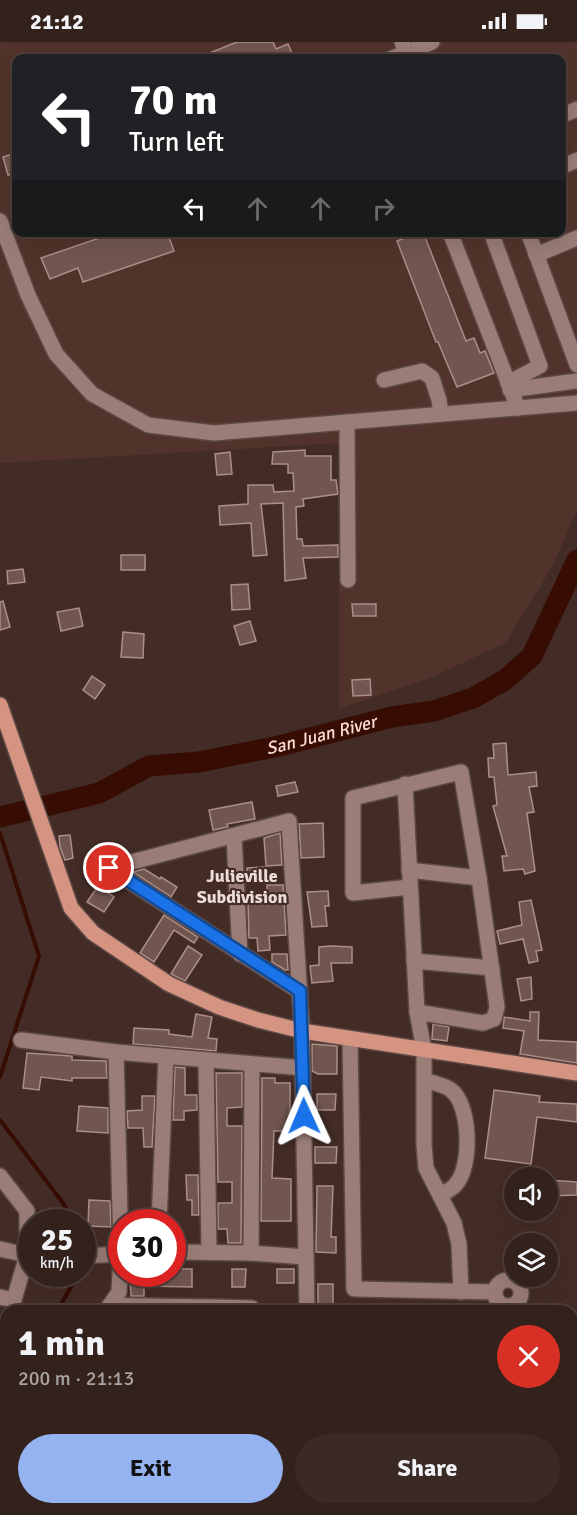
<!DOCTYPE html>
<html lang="en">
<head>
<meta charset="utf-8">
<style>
	body { margin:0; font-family:Signika,sans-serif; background:#3b2925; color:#f1f3f6; height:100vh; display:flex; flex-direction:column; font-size:22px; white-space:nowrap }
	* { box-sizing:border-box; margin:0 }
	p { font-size:20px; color:#a9a3a3 }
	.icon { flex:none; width:33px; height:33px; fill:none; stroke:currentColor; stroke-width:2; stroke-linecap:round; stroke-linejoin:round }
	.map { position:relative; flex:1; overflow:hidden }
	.sheet { position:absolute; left:0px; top:1263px; width:578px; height:210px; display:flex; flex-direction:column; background:#33211c; border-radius:18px 18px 0 0; box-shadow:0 6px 24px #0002,0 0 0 2px #4e3e3b }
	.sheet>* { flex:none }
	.top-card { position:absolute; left:12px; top:12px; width:554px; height:183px; border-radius:12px; box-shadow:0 6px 24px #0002,0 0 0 2px #4e3e3b; background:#202124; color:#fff; overflow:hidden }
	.tools { position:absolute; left:504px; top:1125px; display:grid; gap:12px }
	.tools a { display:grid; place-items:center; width:54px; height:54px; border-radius:50%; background:#33211c; box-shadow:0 6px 24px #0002,0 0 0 2px #4e3e3b; font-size:30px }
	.speed { position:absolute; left:18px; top:1167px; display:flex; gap:12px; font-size:30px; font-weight:700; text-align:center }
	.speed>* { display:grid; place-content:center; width:78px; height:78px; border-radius:50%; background:#33211c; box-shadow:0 6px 24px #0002,0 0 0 2px #4e3e3b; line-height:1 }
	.speed small { font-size:15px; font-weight:400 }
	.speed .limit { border:9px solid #d22; background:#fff; color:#111 }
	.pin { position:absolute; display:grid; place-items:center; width:51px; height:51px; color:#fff; margin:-26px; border:3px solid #fff; border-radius:50%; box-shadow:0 2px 6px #0007 }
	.me { position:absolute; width:66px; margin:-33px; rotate:359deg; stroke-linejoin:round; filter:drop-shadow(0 0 4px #0008) }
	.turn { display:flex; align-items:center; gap:21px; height:126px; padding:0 18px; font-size:27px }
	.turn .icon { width:78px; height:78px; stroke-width:2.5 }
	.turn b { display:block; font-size:42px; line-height:51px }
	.lanes { display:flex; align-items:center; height:57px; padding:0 18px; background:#0003; justify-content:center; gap:30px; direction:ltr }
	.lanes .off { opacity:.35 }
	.round { display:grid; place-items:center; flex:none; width:63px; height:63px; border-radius:32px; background:#3b2925 }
	.headline { display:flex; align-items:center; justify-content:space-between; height:102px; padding:0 18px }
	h1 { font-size:36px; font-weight:700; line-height:45px }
	.cta { display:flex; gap:12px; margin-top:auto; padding:12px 18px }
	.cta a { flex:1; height:69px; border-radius:36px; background:#95b2f1; color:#111; font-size:24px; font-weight:700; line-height:69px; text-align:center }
	.cta a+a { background:#3b2925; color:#f1f3f6 }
	.status { display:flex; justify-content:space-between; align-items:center; height:42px; padding:0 30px; background:#33211c; direction:ltr }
	.status svg { height:16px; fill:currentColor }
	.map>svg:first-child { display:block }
</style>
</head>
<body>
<div class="status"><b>21:12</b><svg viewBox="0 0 49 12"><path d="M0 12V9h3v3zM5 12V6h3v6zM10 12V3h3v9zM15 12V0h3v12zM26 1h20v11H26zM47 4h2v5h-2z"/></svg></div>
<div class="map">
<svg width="577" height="1473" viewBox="0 0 577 1473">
	<rect width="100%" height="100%" fill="#442c26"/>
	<!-- built -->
	<path fill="#52332b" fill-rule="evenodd" d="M0,0H577V468L552,525L505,601L432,635L339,667V401L0,421ZM16,16H561V190H16Z"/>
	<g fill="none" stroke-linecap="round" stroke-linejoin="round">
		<!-- stream -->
		<g stroke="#360c03" stroke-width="4">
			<path d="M0,791L39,914L0,1035"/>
			<path d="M0,1078L63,1161L74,1180"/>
			<path d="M55,1269L59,1266L78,1232"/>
			<path d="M0,1311L6,1305"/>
			<path d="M0,1399L6,1406"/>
			<path d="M53,1467L57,1473"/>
		</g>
		<!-- river -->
		<path stroke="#360c03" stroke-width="21" id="s1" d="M0,775L99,751L149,724L199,720L279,704L392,675L434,669L473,656L505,638L532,614L577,518"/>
	</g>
	<!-- building -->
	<g fill="#71564f" stroke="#ab8e87" stroke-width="1.5">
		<path d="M237,0H273L276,7L288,2L294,16H197Z"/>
		<path d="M16,111V131L8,133L3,115Z"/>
		<path d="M117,190H167L174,209L83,240L78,226L50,237L41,216Z"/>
		<path d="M420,190H423L466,299L474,296L480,311L485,309L494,331L457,345L438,300H436L397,199Z"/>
		<path d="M305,408V414H331V438H336L338,452L303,457L304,464L296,465L297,497H302L303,504L338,503V515L303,516L306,536L285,539L283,461L261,462L267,513L253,514L251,481L220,483L219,464L248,462V443H273L274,450L294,449L293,431H288V422H272L273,410Z"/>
		<path d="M230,410L232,432L217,433L215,412Z"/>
		<rect x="121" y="513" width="24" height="15"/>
		<path d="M23,527L25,540L8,542L7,529Z"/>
		<path d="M248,542L250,567L232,568L231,543Z"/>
		<path d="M3,559L10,585L0,588V560Z"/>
		<path d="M352,562H376V574H353Z"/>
		<path d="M79,566L83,584L61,589L57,570Z"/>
		<path d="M250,579L256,599L240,603L234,584Z"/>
		<path d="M123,590L144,592L143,616L121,615Z"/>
		<path d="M92,634L105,643L95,657L83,648Z"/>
		<path d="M370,637L371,653L353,654L352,638Z"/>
		<path d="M506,701L508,733L536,730L537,744L529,745L534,770L527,771L535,829L525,832L523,827L504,829L502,814H507L493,764L497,763L494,735H489L488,716H494L493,702Z"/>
		<path d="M295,740L298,750L278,754L276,744Z"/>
		<path d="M252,760L255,777L227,782L228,785L213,788L209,768Z"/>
		<path d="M323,781L324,815L301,816L299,782Z"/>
		<path d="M280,791L282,823L266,824L264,796Z"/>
		<path d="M70,793L73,816L65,818L60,805L59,794Z"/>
		<path d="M265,825L266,840L246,841L247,826Z"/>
		<path d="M144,827L160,837L161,835L177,845L171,855L133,830Z"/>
		<path d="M267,843H283L286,893L269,894L270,908L258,909L257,896H249L248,862L267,861Z"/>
		<path d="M98,844L114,855L104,870L87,860Z"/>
		<path d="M328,849L329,864H325L327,884L312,885L307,850Z"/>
		<path d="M531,858L542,908L536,909L538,919L529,921L523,897L500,902L497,889L522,883L519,860Z"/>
		<path d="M164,873L198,895L194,901L174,888L154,920L140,911Z"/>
		<path d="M188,904L202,913L185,939L171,932Z"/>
		<path d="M331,904L352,905V921H331L333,939L312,941L310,924L319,923V905Z"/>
		<path d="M272,912H287L288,928H285L272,920Z"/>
		<path d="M531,935L532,957L521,959L517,937Z"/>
		<path d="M530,970H539L538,998L577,1000V1021L520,1012L524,989L503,986L504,978V975L530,979Z"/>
		<path d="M196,972L212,975L208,996L217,997L216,1009L133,1002L134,986L169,988V992L192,995Z"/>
		<path d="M433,982L449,985L447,999L432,997Z"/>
		<path d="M312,1002L337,1004V1032H318L312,1029Z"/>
		<path d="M27,1011L72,1014V1018L106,1019L107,1036H72V1039L41,1035L39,1048L23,1046Z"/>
		<path d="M175,1025L185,1026V1053H197V1068L184,1069V1078H173Z"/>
		<path d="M216,1031H242V1065L227,1066V1084H242L241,1201H228L227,1187H218V1161H232V1140H218Z"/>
		<path d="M262,1036H275V1041H290V1071H293V1089H274L272,1136L291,1137V1179H261Z"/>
		<path d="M494,1048L540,1054L539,1060L577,1062V1080L537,1075L531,1122L485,1116Z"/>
		<path d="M317,1052H336L335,1068H317Z"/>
		<path d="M142,1054H155L152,1105H144L143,1086H128L127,1069L142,1068Z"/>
		<path d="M79,1064L108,1066V1091L77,1089Z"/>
		<path d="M315,1105H337L336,1121H315Z"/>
		<path d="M186,1133H198L199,1173H192V1158H187Z"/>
		<path d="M548,1138L577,1140V1153L548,1154Z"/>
		<path d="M317,1144H333L331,1195H336V1211L316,1210Z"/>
		<path d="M89,1158L110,1159L111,1185L88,1184Z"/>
		<path d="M179,1227H192V1245L144,1244V1254H131L130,1232H172L178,1231Z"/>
		<path d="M232,1227H246L245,1245H232Z"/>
		<rect x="277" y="1227" width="17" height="14"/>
		<rect x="318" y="1242" width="15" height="27"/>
	</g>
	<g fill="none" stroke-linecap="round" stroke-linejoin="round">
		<!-- minor casing -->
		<g stroke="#5c4843" stroke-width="18">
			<g id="minor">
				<path d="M392,16L406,11L402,0"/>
				<path d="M408,16L406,11L432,0"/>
				<path d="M561,74L577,67"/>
				<path d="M561,125L577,118"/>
				<path d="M0,179L28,253L56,312L92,352L148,383L214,391L577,361"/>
				<path d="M450,190L518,366"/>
				<path d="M491,190L540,324L508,341"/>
				<path d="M528,190L577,323"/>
				<path d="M536,213L577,196"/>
				<path d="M384,338L422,329L432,336L439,358L441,372"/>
				<path d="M510,348L577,339"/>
				<path d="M347,380L348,538"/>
				<path d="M405,742L417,970L424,1008V1103L426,1126L454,1181L459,1202L461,1250"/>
				<path d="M234,794L240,912"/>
				<path d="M409,828L479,836"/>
				<path d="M410,845L353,851V756L461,730L479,836L497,965L494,977L483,981L417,970"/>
				<path d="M414,919L492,926"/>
				<path d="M299,949L109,826L289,779L302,989L307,1269"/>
				<path d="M350,997L354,1247L495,1250"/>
				<path d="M21,998L116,1010L303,1026"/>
				<path d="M206,1019L209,1210"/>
				<path d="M424,1038C433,1041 445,1043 451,1048C471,1063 472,1125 456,1142C453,1147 445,1150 440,1153"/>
				<path d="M0,1134L27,1169V1213L14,1258L0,1255"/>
				<path d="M159,1180L166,1015"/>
				<path d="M0,1207L32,1214"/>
				<path d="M172,1210L251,1211L306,1215"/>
				<path d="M251,1211L252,1023"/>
				<path d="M82,1214L122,1212"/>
				<circle cx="508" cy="1251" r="13"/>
				<path d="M110,1263C158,1265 205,1264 252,1266V1269"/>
				<path d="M106,1269L119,1250L121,1212L116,1010"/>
				<path d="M0,1442L6,1450"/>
				<path d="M11,1473L15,1467"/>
				<path d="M160,1473V1467"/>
			</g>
		</g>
		<!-- major casing -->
		<g stroke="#5c4843" stroke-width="18">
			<path id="major" d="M0,663L71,866L93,891L169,942L219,965L258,978L302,989L577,1031"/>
		</g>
		<!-- minor -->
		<use href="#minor" stroke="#9a7d76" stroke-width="15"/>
		<!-- major -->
		<use href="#major" stroke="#d59382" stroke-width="15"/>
	</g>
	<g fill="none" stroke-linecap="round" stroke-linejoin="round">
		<!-- route casing -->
		<g stroke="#114b97" stroke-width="15">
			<path id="route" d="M109,826L300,949L304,1074"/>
		</g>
		<!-- route -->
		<use href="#route" stroke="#1a73e8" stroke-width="10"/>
	</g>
	<g text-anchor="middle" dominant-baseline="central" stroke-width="4.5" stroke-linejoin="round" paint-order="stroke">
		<!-- water labels -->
		<g font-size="18" font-style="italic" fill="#fddbd2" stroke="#442c26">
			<text stroke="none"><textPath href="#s1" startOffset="334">San Juan River</textPath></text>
		</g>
		<!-- neighbourhood labels -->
		<g font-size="18" font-weight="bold" fill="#ecdcd8" stroke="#442c26">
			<text x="242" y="834">Julieville<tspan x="242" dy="21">Subdivision</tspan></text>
		</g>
	</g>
</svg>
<div class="tools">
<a><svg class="icon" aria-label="sound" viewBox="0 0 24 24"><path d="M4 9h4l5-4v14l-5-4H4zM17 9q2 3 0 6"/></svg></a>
<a><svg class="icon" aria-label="layers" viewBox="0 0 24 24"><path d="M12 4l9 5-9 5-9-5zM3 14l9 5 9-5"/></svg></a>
</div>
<div class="speed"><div>25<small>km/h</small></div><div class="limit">30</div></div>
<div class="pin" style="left:109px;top:826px;background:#d93025"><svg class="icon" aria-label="arrive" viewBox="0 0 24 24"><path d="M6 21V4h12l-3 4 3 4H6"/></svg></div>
<svg class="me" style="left:304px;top:1074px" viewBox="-20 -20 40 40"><path d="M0-17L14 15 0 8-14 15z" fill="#1a73e8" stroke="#fff" stroke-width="4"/></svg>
<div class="top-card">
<div class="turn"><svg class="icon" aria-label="left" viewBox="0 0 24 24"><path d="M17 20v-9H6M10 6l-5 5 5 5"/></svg><div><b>70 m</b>Turn left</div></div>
<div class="lanes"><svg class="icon" aria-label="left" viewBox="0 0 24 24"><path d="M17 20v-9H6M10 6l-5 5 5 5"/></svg><svg class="icon off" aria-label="ahead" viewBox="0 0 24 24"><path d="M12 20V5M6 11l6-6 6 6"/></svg><svg class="icon off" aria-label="ahead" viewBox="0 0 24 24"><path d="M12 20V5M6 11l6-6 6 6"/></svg><svg class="icon off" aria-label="right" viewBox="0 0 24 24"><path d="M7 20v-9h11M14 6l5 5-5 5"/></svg></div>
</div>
<section class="sheet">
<div class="headline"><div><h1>1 min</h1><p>200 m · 21:13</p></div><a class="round" style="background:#d93025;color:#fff"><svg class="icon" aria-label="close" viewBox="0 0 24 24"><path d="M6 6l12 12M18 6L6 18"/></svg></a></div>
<div class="cta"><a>Exit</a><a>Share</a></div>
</section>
</div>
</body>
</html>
